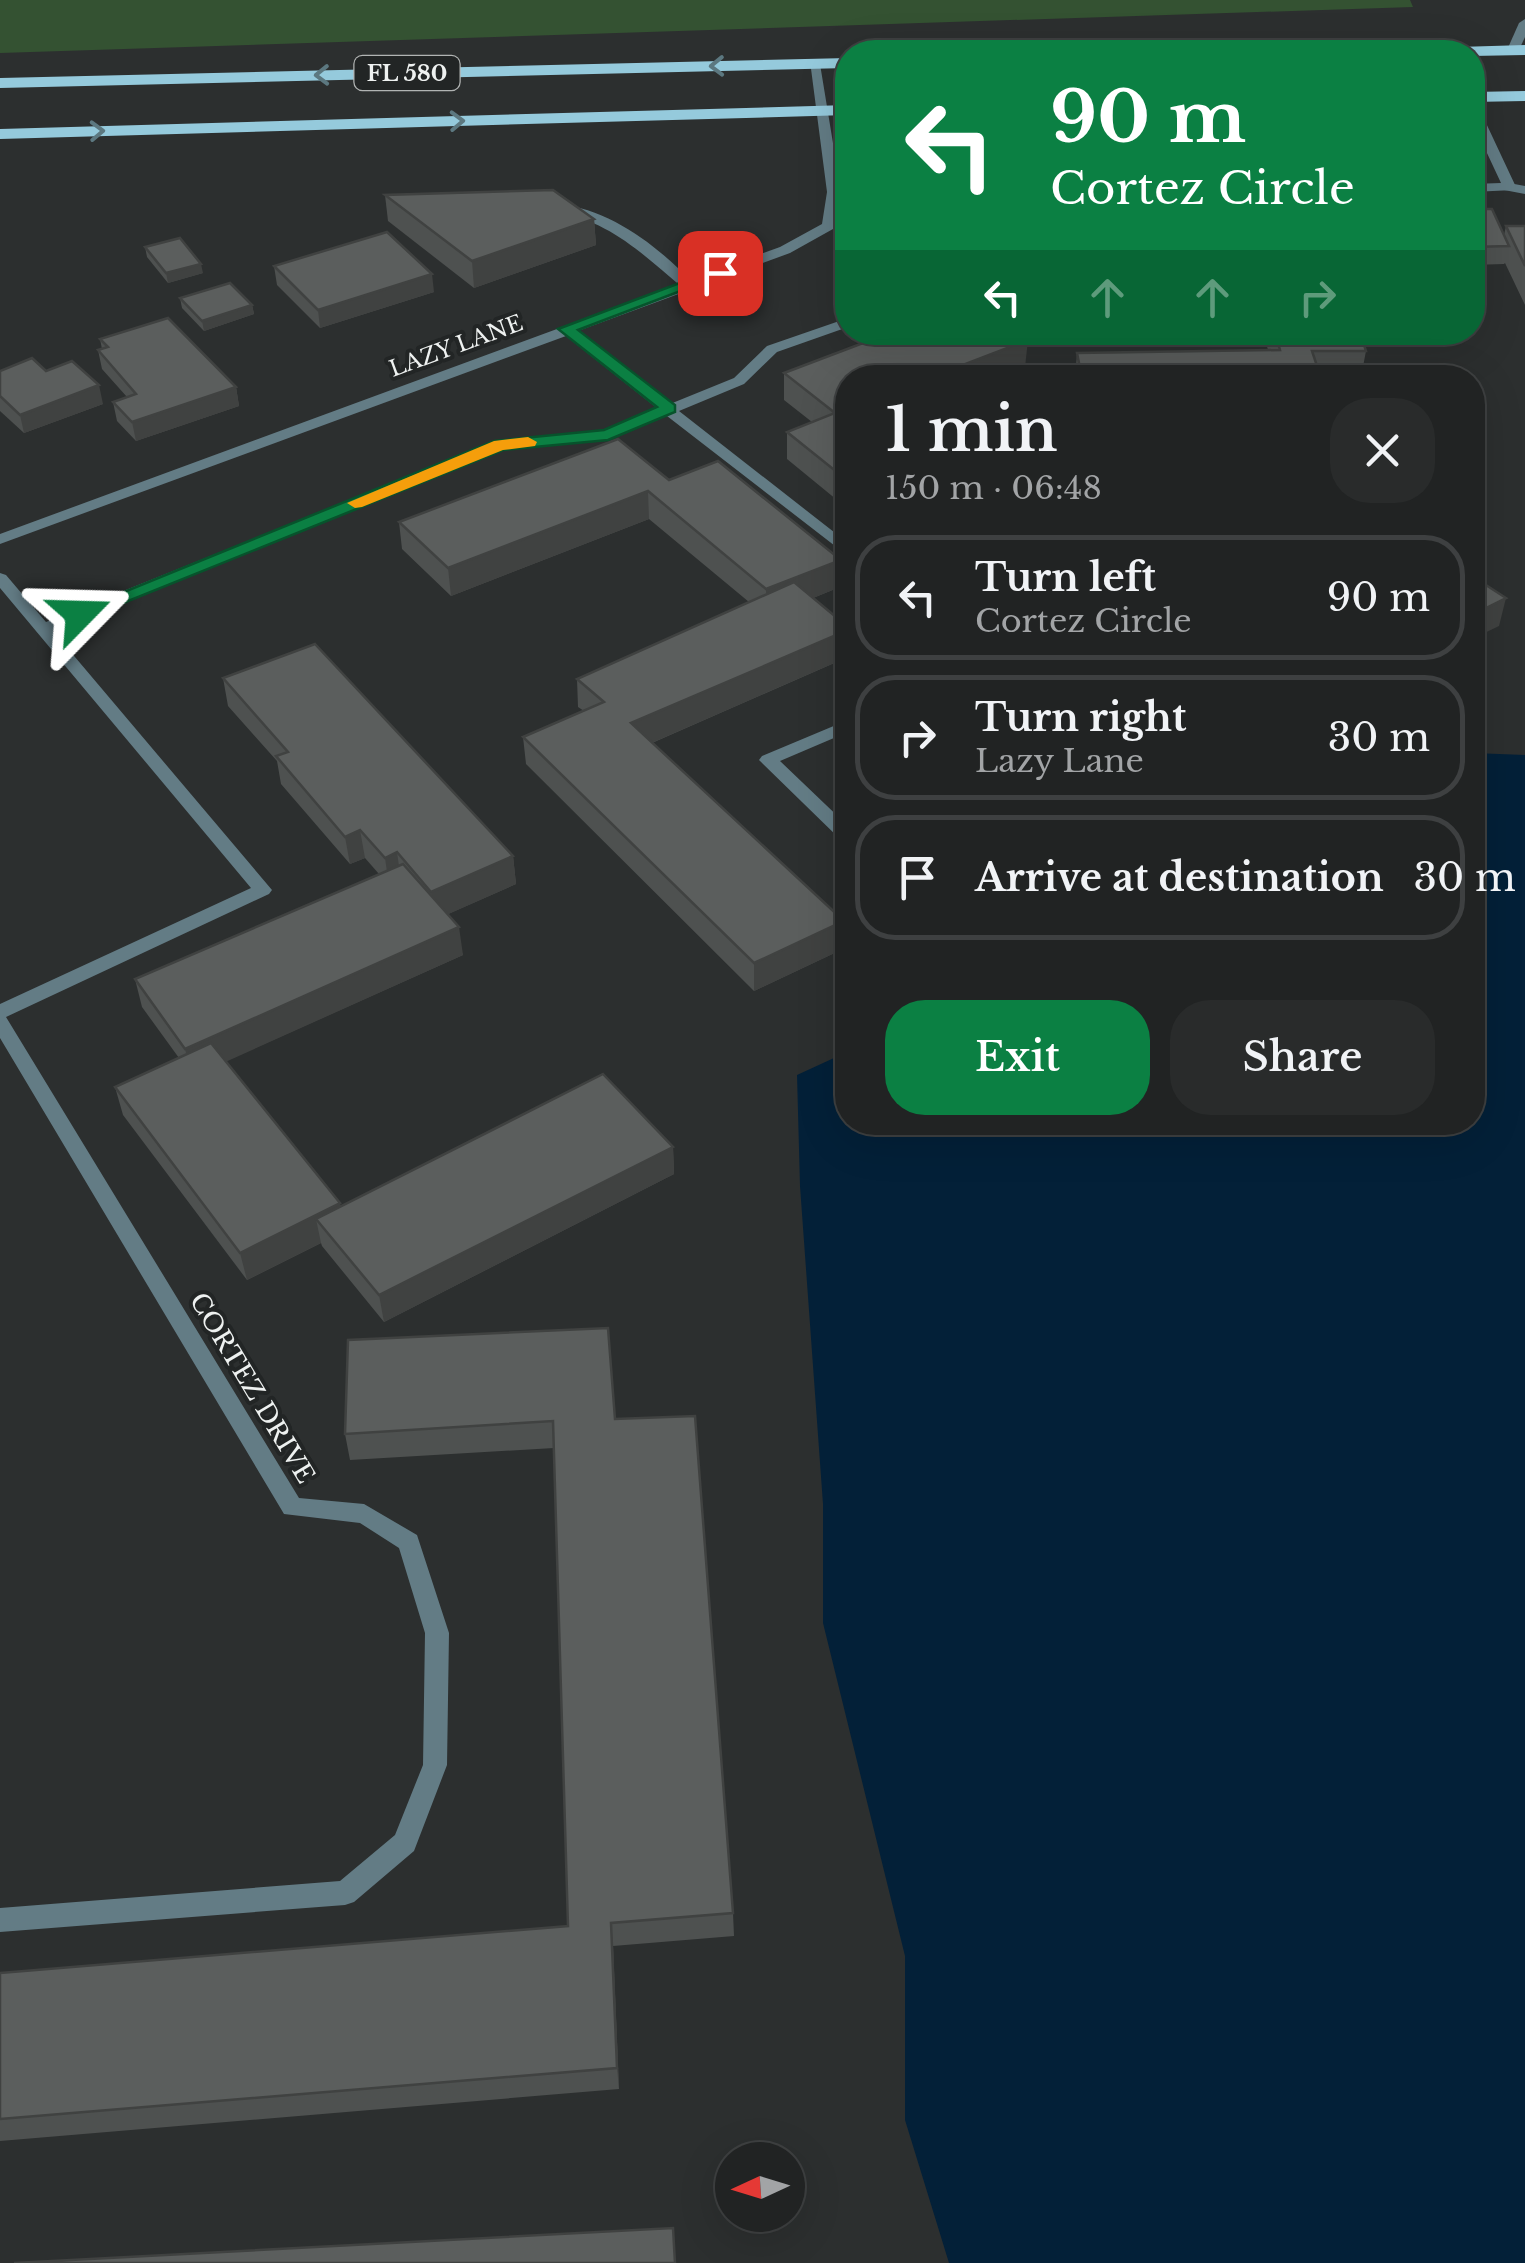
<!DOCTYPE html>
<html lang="en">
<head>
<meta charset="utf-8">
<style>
	body { margin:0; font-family:"Libre Baskerville",serif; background:#292b2b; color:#f1f3f6; height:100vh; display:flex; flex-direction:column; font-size:38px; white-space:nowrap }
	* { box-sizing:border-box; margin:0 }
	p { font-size:32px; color:#a2a4a6 }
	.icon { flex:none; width:55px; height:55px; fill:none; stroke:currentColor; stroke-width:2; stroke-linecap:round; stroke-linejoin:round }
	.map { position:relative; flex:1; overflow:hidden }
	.side { position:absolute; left:835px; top:365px; width:650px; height:770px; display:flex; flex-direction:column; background:#212323; border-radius:40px; box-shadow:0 10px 40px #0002,0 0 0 2px #3e4041 }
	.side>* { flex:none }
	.top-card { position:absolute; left:835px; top:40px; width:650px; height:305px; border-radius:40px; box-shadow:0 10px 40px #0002,0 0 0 2px #3e4041; background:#0b8043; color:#fff; overflow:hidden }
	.needle { width:65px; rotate:266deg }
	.buttons { position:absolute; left:715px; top:2142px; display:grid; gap:20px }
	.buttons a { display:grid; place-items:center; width:90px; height:90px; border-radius:50%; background:#212323; box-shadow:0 10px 40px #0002,0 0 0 2px #3e4041; font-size:50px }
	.pin { position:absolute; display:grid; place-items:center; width:85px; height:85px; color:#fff; margin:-42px; border-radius:20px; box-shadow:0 5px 15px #0006 }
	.me { position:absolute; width:110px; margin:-55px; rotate:68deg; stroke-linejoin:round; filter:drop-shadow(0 0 8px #0008) }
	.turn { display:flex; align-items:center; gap:35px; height:210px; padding:0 50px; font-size:45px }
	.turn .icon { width:130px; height:130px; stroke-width:2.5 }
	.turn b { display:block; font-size:70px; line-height:85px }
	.lanes { display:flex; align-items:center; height:95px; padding:0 50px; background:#0003; justify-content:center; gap:50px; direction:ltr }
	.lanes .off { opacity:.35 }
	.round { display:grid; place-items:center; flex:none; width:105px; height:105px; border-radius:40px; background:#292b2b }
	.summary { display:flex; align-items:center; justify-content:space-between; height:170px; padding:0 50px }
	h1 { font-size:60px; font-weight:600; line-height:75px }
	.primary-button { display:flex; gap:20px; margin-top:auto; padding:20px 50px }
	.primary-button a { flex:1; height:115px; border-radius:40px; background:#0b8043; color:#fff; font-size:40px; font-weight:600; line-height:115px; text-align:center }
	.primary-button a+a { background:#292b2b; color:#f1f3f6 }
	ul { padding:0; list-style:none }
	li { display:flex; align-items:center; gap:30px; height:125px; margin:0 20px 15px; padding:0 30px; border:5px solid #3e4041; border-radius:40px }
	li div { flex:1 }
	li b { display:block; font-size:38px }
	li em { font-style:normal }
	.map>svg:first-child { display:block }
</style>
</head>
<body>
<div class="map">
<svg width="1525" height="2263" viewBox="0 0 1525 2263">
	<rect width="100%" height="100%" fill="#2c2f2f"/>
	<!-- green -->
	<path fill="#345232" d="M0,0H1410L1413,7L0,53Z"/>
	<!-- water -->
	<path fill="#032038" d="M1473,753L1525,755V2263H949L905,2120V1956L823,1623V1504L800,1186L797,1075L847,1052L848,1122H1472Z"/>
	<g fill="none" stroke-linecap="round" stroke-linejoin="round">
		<!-- service -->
		<g fill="#637c85" fill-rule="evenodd">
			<path d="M1525,19V37L1519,50L1509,53L1507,50L1519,23Z"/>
			<path d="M1509,183L1525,186V194L1504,190L1502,187Z"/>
			<path d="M559,204C612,210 659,247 695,285L683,288C640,252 611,222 554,211V205Z"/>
		</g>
		<!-- minor -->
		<g fill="#637c85" fill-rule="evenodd">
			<path d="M810,61L820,64L841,192L833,229L790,253L578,331L670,404L734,378L767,346L848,318V327L777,352L744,384L679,411L848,543V556L667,416L607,440L503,449L53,631L272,890L269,894L6,1017L299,1498L364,1504L417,1535L449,1633L447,1765L414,1851L354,1902L345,1905L0,1932V1908L340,1881L395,1835L423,1765L425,1633L399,1548L360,1523L284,1514L0,1038V1004L251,888L0,588V573L6,575L46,622L495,442L604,431L658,409L566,336L0,544V534L780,247L822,224L827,192Z"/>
			<path d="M1472,102L1478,106L1516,187L1514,190L1472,192V184L1501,183L1472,121Z"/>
			<path d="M1077,332H1145C1126,343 1096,342 1077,332Z"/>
			<path d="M848,720V732L780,761L848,826V843L842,841L759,760L762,756Z"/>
		</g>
		<!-- primary -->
		<g fill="#95cadc" fill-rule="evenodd">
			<path d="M1525,45V55L1472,56V52H1450L1458,47Z"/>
			<path d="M848,58V68L0,88V78Z"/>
			<path d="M1525,91V101L1472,102V92Z"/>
			<path d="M848,105V115L0,139V129Z"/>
		</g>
	</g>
	<!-- wall -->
	<g fill="#4e5150">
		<path d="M385,195L594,219L596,245L474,288L388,221Z"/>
		<path d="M1472,209L1504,235L1506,226H1525V305L1505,263L1504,264L1472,265Z"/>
		<path d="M145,247L203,273L168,283L147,257Z"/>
		<path d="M274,266L434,292L320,328L277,285Z"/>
		<path d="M180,298L252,305L254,314L204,331L182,308Z"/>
		<path d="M1263,332H1360L1366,351L1361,377L1075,378L1077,353L1268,350Z"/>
		<path d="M100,339L236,387L239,406L136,441L117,421L113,402L127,397L102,369L98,350L102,349Z"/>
		<path d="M1025,367L848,378V509L787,459V432L812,422L784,400V373Z"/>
		<path d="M0,371H46L103,404L24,433L0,411Z"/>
		<path d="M669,480L840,587L813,598L848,657L652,743L844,921L843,949L754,991L526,764L523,737L584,711L578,707L577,679L749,602L649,519L451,596L402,549L399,522Z"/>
		<path d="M223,678L513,856L516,884L448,914L463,955L226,1061L341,1206L673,1147L674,1174L384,1322L322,1246L321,1243L247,1280L123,1115L115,1087L179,1058L142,1007L135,979L379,874L365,858L350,864L281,784L277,761L228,706Z"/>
		<path d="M348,1340L615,1419L733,1913L734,1936L613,1946L619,2089L0,2141V1973L568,1926L554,1448L350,1460L345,1434Z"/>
	</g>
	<!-- shaded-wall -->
	<g fill="#404241">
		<path d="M594,219L596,245L474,288L472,261Z"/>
		<path d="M201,264L203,273L168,283L166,273Z"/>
		<path d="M432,274L434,292L320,328L318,310Z"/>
		<path d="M252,305L254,314L204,331L202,321Z"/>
		<path d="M1028,340L1025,367L998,378H929Z"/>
		<path d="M99,385L103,404L24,433L20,415Z"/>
		<path d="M236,387L239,406L136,441L132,422Z"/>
		<path d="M648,491L649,519L451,596L448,568Z"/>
		<path d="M841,560L840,587L766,617V589Z"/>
		<path d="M1506,598L1499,626L1472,639V615Z"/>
		<path d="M848,630V657L633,751L631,723Z"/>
		<path d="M360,830L365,858L350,864L345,837Z"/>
		<path d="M397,852L401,880L389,886L385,858Z"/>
		<path d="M513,856L516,884L435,920L431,892Z"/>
		<path d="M844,921L843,949L754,991V963Z"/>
		<path d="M459,927L463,955L192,1077L185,1049Z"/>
		<path d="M673,1147L674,1174L384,1322L379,1295Z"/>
		<path d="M340,1203L346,1230L316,1219L321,1243L247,1280L240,1253Z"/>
		<path d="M611,1923L613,1946L619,2089L617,2068Z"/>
	</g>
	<!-- building -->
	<g fill="#5b5e5d" stroke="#404241" stroke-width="2.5">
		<path d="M553,190L594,219L472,261L385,195Z"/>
		<path d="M1472,209H1492L1509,246L1472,247Z"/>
		<path d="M1506,226H1525V266Z"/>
		<path d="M387,232L432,274L318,310L274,266Z"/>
		<path d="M180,238L201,264L166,273L145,247Z"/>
		<path d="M230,283L252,305L202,321L180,298Z"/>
		<path d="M168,318L236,387L132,422L113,402L136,394L98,350L108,347L100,339Z"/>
		<path d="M892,332H1016L1028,340L929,378H848V481L787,432L835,413L784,373Z"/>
		<path d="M1275,332H1360L1366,351H1312L1321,378H1082L1077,353L1280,350Z"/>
		<path d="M32,358L46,371L72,361L99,385L20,415L0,396V371Z"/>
		<path d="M618,439L669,480L718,461L841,560L766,589L648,491L448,568L399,522Z"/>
		<path d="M1472,576L1506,598L1472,615Z"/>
		<path d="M794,582L848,627V630L631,723L844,921L754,963L523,737L604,702L577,679Z"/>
		<path d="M315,644L513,856L431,892L397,852L385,858L360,830L345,837L276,756L288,752L223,678Z"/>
		<path d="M403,864L459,927L185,1049L135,979Z"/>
		<path d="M211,1043L340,1203L240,1253L115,1087Z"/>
		<path d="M603,1074L673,1147L379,1295L316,1219Z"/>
		<path d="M608,1328L615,1419L695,1416L733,1913L611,1923L617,2068L0,2119V1973L568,1926L553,1421L345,1434L348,1340Z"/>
		<path d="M673,2228L675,2263H14Z"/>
	</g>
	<!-- one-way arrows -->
	<defs><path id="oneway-chevron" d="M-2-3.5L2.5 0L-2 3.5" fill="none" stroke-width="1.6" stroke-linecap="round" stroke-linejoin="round" transform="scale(2.5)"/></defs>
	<g stroke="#5c7880">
		<use href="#oneway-chevron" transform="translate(717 66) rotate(179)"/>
		<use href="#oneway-chevron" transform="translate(322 75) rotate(179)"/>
		<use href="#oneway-chevron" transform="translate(457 121) rotate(-2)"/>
		<use href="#oneway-chevron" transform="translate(97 131) rotate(-2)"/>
	</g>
	<!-- route -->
	<path fill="#0b8043" stroke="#07532c" stroke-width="2.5" d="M714,270L728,273L578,330L675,405V412L608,440L503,450L86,618L80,620L70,614L494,441L604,430L657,407L558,329Z"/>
	<!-- slow -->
	<path fill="#f59e0b" d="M528,437L537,442L535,446L503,450L362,507L355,508L347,503L494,441Z"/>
	<g text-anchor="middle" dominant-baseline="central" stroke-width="8" stroke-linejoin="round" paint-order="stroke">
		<!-- shield labels -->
		<rect fill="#222525" stroke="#b1b4b3" stroke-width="2.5" x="354.5" y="56" width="105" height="34" rx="8"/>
		<g font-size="22" font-weight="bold" fill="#eef1f0">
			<text x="407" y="73">FL 580</text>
		</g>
		<!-- far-street labels -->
		<g font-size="22" fill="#eef1f0" stroke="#222525">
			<text transform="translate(456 346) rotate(-20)">LAZY LANE</text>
		</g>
		<!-- street labels -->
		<g font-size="25" fill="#eef1f0" stroke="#222525">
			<text transform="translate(252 1388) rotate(59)">CORTEZ DRIVE</text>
		</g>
	</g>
</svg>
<div class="buttons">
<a><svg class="needle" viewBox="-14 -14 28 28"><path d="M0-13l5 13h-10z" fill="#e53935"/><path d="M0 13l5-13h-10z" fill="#a2a4a6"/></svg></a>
</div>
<div class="pin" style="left:720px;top:273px;background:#d93025"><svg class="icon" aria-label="arrive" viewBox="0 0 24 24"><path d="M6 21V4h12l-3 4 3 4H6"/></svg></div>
<svg class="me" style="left:80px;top:614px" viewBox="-20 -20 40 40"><path d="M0-17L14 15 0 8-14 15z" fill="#0b8043" stroke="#fff" stroke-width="4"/></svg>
<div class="top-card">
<div class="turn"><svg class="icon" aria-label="left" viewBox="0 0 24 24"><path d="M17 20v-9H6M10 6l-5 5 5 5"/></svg><div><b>90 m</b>Cortez Circle</div></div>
<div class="lanes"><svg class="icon" aria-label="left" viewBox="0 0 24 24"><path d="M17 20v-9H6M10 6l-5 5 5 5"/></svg><svg class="icon off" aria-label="ahead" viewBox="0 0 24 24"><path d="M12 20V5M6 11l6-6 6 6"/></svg><svg class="icon off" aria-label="ahead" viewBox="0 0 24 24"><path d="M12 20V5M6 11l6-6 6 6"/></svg><svg class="icon off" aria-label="right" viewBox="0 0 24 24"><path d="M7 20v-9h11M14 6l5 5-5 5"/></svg></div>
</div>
<section class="side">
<div class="summary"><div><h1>1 min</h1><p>150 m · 06:48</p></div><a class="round"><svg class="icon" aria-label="close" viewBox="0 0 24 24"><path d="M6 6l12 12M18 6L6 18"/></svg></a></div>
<ul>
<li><svg class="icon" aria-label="left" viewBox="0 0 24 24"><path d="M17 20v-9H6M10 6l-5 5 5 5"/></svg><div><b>Turn left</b><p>Cortez Circle</p></div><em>90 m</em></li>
<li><svg class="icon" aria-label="right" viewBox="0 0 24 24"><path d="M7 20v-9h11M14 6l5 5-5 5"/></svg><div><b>Turn right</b><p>Lazy Lane</p></div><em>30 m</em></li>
<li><svg class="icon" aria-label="arrive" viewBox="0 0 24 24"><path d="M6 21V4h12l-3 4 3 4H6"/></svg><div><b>Arrive at destination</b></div><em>30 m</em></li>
</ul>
<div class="primary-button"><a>Exit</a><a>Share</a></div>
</section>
</div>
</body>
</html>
